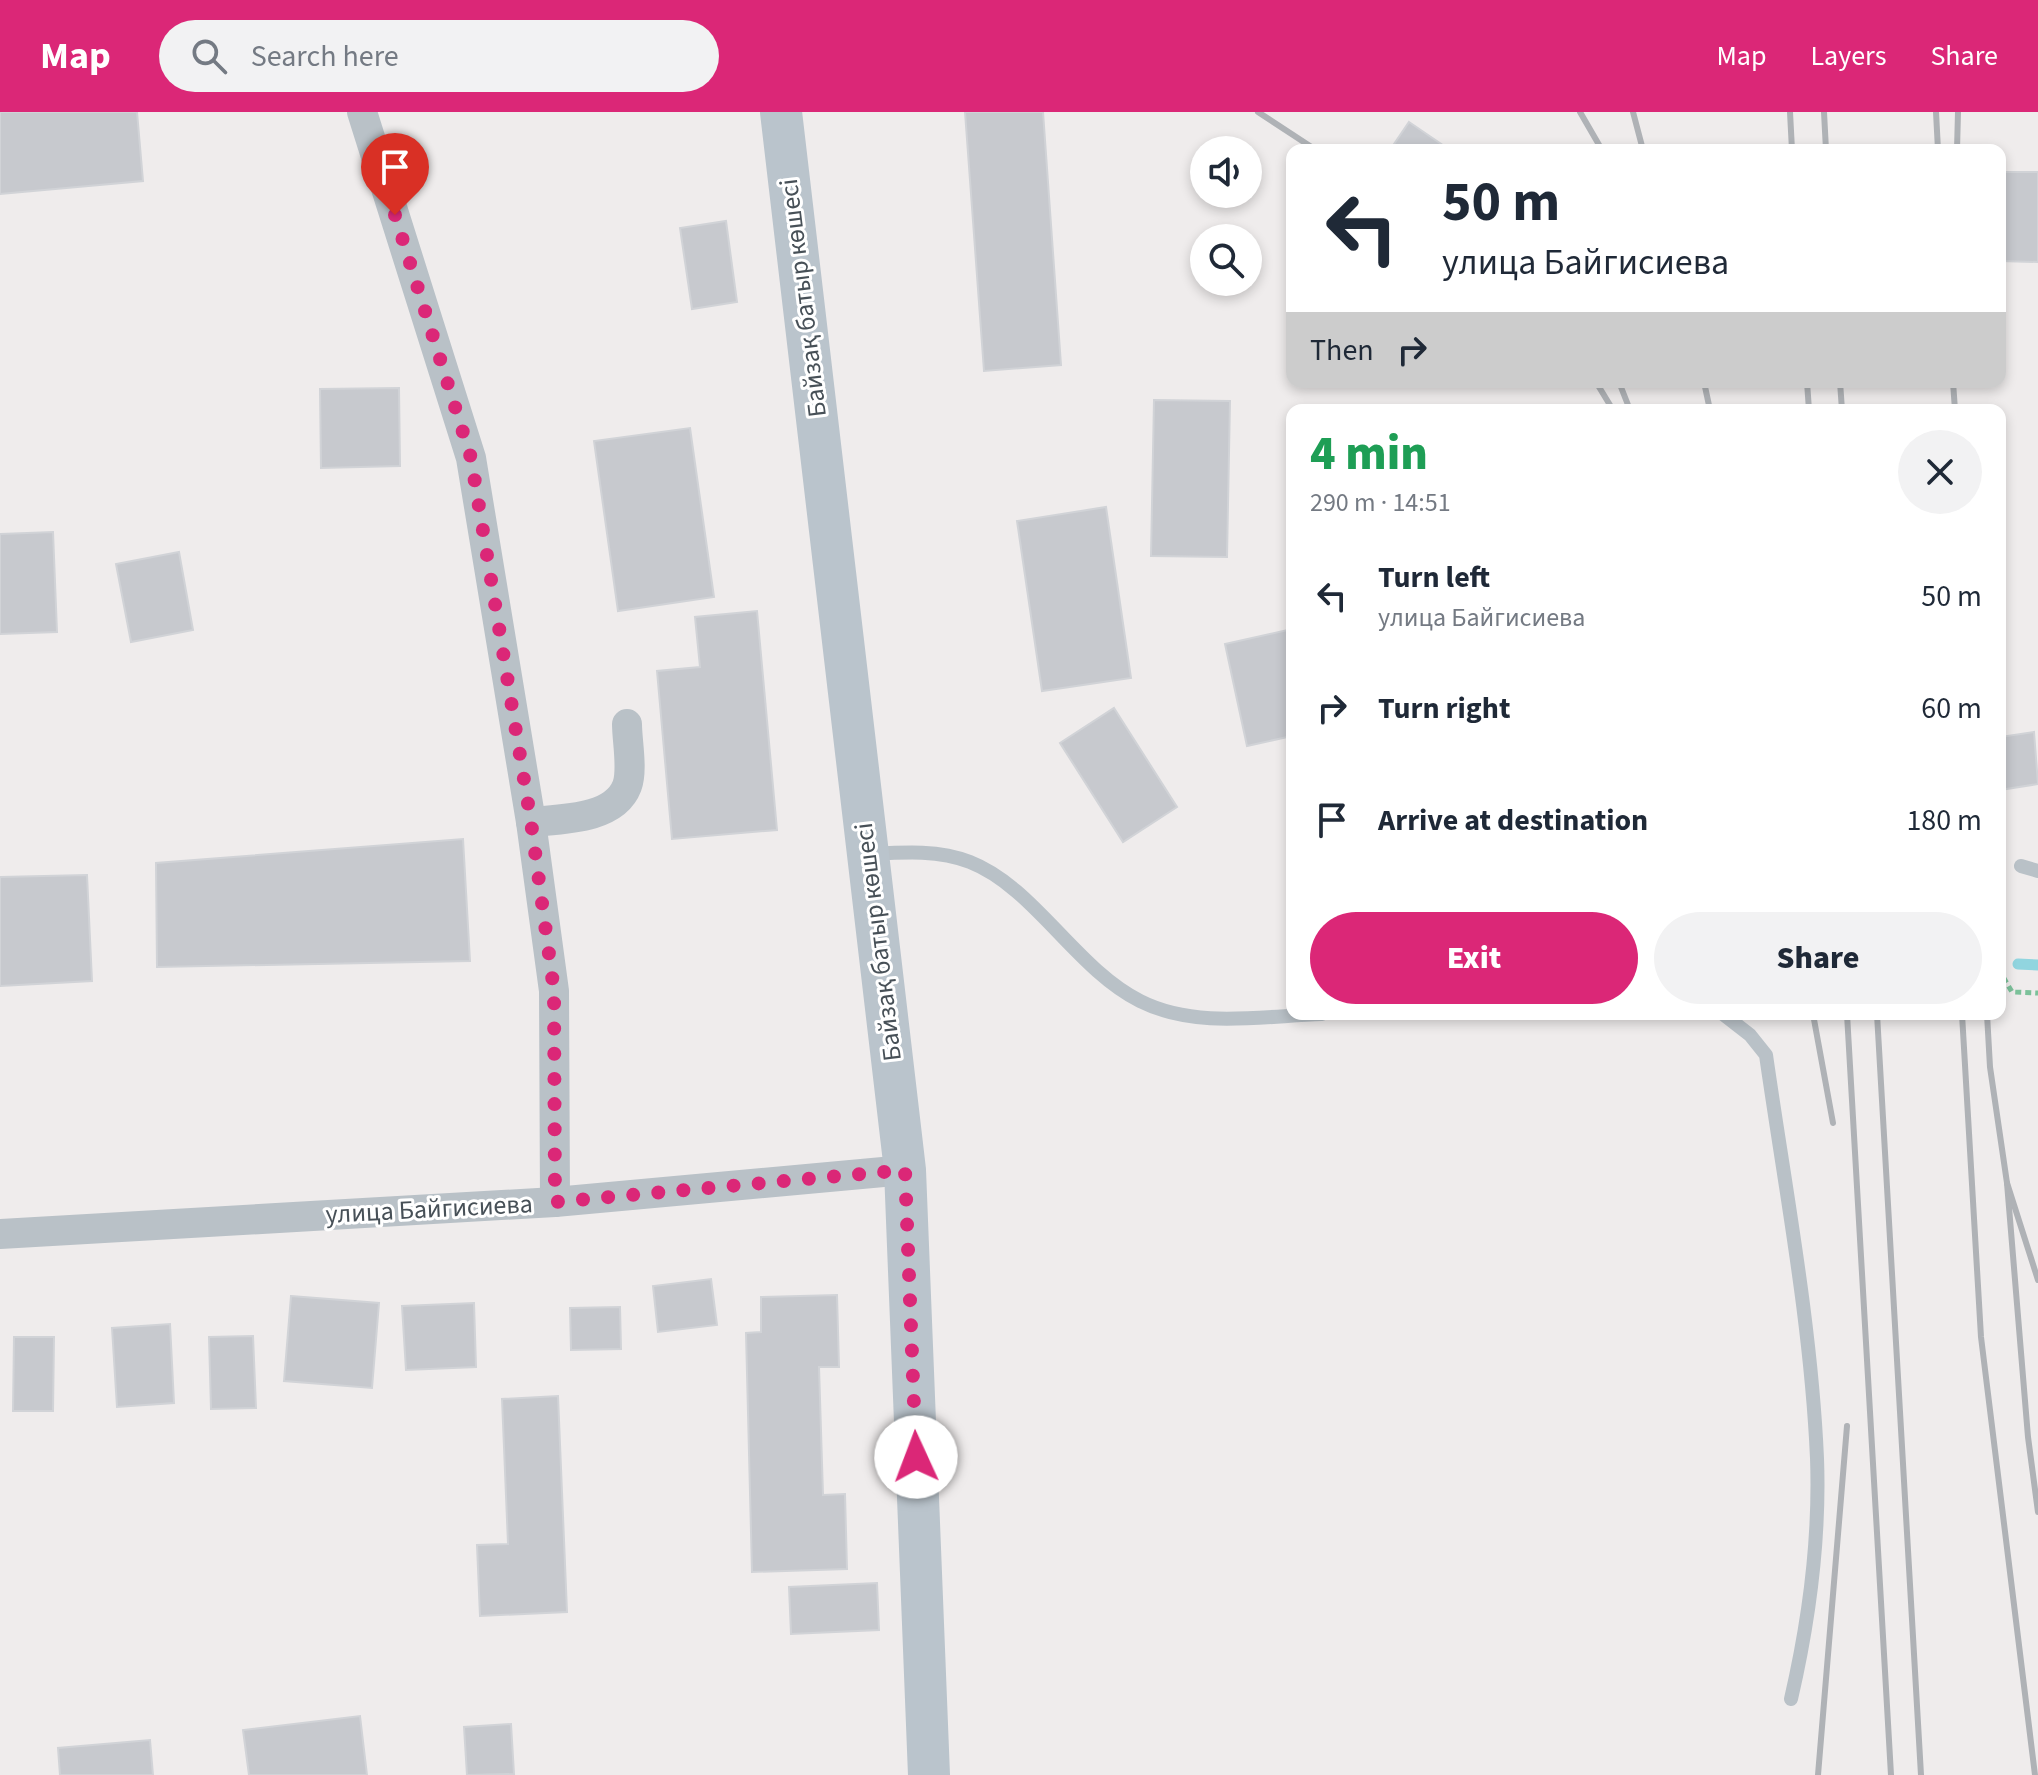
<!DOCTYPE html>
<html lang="en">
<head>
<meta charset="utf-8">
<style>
	body { margin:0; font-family:"Source Sans 3",sans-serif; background:#f2f2f3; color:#1f2937; height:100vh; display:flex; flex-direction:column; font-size:30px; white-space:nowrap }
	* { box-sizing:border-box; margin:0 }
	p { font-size:26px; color:#747a83 }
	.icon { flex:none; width:44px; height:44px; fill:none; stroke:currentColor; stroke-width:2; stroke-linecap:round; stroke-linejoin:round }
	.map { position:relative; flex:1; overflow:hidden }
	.drawer { position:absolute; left:1286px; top:292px; width:720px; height:616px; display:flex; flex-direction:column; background:#fff; border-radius:16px; box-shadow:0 4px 12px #0003 }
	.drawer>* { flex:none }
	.banner { position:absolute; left:1286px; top:32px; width:720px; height:244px; border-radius:16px; box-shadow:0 4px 12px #0003; background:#fff; color:#1f2937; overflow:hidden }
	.buttons { position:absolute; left:1190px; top:24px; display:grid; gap:16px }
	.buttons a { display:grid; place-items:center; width:72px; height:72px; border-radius:50%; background:#fff; box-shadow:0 4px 12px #0003; font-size:40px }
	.pin { position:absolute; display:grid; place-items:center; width:68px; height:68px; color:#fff; margin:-82px -34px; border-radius:50% 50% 50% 0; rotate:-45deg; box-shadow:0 0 8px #0007 }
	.pin .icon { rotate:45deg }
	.me { position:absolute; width:88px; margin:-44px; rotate:358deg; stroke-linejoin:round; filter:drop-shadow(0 0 6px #0008) }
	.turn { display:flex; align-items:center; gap:28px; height:168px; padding:0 24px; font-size:36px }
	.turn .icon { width:104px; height:104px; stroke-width:2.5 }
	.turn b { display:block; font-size:56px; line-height:68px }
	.then { display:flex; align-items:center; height:76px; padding:0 24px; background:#0003; gap:16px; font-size:30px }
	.round { display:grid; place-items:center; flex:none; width:84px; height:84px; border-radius:42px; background:#f2f2f3 }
	.head { display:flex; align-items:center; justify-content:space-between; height:136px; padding:0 24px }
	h1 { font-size:48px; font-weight:800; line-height:60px; color:#1e9e55 }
	.action { display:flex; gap:16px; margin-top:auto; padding:16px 24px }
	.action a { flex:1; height:92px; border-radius:48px; background:#db2777; color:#fff; font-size:32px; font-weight:800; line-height:92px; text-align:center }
	.action a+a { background:#f2f2f3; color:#1f2937 }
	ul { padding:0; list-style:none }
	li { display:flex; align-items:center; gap:24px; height:112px; padding:0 24px }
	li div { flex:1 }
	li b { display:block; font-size:30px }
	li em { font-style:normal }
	header { display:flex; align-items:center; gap:48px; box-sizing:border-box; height:112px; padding:0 40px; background:#db2777; color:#fff }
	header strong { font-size:38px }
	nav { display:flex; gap:44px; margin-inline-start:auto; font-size:28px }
	.search { width:560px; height:72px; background:#f2f2f3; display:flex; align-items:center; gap:20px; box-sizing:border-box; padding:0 28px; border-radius:44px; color:#747a83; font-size:30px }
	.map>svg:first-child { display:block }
</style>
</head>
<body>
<header>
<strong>Map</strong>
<div class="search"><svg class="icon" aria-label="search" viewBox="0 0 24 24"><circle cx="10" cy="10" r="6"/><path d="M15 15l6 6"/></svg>Search here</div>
<nav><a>Map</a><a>Layers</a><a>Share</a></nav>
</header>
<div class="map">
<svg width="2038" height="1663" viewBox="0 0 2038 1663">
	<rect width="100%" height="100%" fill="#efecec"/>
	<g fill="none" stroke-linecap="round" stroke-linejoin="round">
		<!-- stream -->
		<path stroke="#91d5df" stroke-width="11" d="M2018,852L2038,853"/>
	</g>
	<!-- building -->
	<g fill="#c7c9ce" stroke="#d1d3d7" stroke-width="2">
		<path d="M0,0H137L143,69L0,82Z"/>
		<path d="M965,0H1043L1061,253L984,259Z"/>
		<path d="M1409,10L1450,38H1390Z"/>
		<path d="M2000,60H2038V150L2000,149Z"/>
		<path d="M726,109L737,190L692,197L680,116Z"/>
		<path d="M399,276L400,354L321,356L320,277Z"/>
		<path d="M1154,288L1230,289L1227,445L1151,444Z"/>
		<path d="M690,316L714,485L618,499L594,329Z"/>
		<path d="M1106,395L1131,566L1042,579L1017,409Z"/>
		<path d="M53,420L57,520L0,522V422Z"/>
		<path d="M179,440L193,518L131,530L116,452Z"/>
		<path d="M757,499L777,718L672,727L657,559L700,555L695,505Z"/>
		<path d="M1292,517V624L1247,634L1225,532Z"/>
		<path d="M1114,596L1177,695L1123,730L1060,631Z"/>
		<path d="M2034,620L2038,672L2000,678V625Z"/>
		<path d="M463,727L470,849L157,855L156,751Z"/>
		<path d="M87,763L92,869L0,874V765Z"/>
		<path d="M711,1167L717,1213L658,1220L653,1174Z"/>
		<path d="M837,1183L839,1255H819L823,1383L845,1382L847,1457L752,1460L746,1221L761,1220V1185Z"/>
		<path d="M291,1184L379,1191L372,1276L284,1269Z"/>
		<path d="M474,1191L476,1255L406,1258L402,1194Z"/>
		<path d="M620,1195L621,1237L571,1238L570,1196Z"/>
		<path d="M170,1212L174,1291L117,1295L112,1216Z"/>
		<path d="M253,1224L256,1296L211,1297L209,1225Z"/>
		<path d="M14,1225H54L53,1299H13Z"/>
		<path d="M558,1284L567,1500L480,1504L477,1433L508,1432L502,1287Z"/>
		<path d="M877,1471L879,1518L791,1522L789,1475Z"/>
		<path d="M360,1604L367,1663H249L243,1618Z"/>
		<path d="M511,1612L514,1662L467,1663L464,1615Z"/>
		<path d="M150,1628L153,1663H60L58,1636Z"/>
	</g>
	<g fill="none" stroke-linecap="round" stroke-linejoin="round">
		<!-- path -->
		<path stroke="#7cc19a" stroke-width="5" stroke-dasharray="6 4" stroke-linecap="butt" d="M2000,806L2002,863L2012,880L2038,881"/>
		<!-- lane -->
		<g stroke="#b9c1c7" stroke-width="14">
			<path d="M873,742C906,740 939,738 970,750C1034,775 1076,857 1140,889C1195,917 1263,904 1322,902"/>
			<path d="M2021,754L2038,759"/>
			<path d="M1723,902L1750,923L1766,943C1785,1076 1811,1211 1817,1346C1820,1427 1809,1509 1791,1587"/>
		</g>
		<!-- street -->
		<g stroke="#b9c1c7" stroke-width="30">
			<path d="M362,0L471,346L531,710L554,879L555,1090"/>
			<path d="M531,710C561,707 614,708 627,674C633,658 627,629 627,612"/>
			<path d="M0,1122L555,1090L905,1058"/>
		</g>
		<!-- secondary -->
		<path stroke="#bac4cc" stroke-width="42" d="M781,0L905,1058L929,1663"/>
		<!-- rail -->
		<g stroke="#afb2b6" stroke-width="6">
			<path d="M1258,0L1316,38"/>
			<path d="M1580,0L1602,38"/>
			<path d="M1633,0L1643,38"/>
			<path d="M1790,0L1792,38"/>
			<path d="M1824,0L1826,38"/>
			<path d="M1936,0L1938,38"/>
			<path d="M1957,38L1958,0"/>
			<path d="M1596,270L1613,298"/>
			<path d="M1619,270L1630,298"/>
			<path d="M1704,270L1710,298"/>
			<path d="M1807,270L1809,298"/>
			<path d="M1840,270L1842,298"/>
			<path d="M1953,270L1955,298"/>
			<path d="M1813,902L1833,1011"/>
			<path d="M1847,902L1891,1663"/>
			<path d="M1877,902L1921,1663"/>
			<path d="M1962,902L1981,1225L2035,1663"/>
			<path d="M1987,902L1990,955L2007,1071L2038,1168"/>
			<path d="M2007,1071L2028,1325L2038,1400"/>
			<path d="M1818,1663L1847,1314"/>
		</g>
	</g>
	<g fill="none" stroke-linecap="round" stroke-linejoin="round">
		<!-- route -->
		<path stroke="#db2777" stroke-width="14" stroke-dasharray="0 25.2" d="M395,103L471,346L531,710L554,879L555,1090L905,1058L916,1345"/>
	</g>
	<g text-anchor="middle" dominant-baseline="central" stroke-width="6" stroke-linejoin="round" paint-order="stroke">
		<!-- street labels -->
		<g font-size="26" fill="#475057" stroke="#fff">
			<text transform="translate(803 186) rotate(-97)">Байзақ батыр көшесі</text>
			<text transform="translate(878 830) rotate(-97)">Байзақ батыр көшесі</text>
			<text transform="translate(429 1097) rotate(-3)">улица Байгисиева</text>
		</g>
	</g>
</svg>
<div class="buttons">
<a><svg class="icon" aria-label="sound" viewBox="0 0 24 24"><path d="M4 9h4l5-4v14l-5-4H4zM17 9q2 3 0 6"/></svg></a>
<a><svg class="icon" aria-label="search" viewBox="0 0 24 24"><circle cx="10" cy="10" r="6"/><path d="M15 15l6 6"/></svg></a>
</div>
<div class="pin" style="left:395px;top:103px;background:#d93025"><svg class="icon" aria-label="arrive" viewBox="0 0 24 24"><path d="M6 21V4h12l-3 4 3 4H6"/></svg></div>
<svg class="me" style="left:916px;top:1345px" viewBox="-20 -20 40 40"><circle r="19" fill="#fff"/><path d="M0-13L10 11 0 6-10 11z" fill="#db2777"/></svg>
<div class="banner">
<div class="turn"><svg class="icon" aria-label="left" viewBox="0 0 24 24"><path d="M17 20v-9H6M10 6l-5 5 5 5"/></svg><div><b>50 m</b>улица Байгисиева</div></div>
<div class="then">Then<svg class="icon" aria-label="right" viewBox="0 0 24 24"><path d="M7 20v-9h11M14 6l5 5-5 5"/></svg></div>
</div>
<section class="drawer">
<div class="head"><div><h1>4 min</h1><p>290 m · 14:51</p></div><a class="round"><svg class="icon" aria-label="close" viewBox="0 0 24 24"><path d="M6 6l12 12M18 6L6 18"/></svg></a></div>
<ul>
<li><svg class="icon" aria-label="left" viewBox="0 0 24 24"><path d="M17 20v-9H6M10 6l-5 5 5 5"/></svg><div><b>Turn left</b><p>улица Байгисиева</p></div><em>50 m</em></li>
<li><svg class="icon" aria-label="right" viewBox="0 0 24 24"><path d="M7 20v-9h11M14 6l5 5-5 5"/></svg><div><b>Turn right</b></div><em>60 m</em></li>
<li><svg class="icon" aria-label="arrive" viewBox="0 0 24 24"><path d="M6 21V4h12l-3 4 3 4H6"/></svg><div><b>Arrive at destination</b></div><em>180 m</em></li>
</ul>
<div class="action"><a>Exit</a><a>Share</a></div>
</section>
</div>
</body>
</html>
